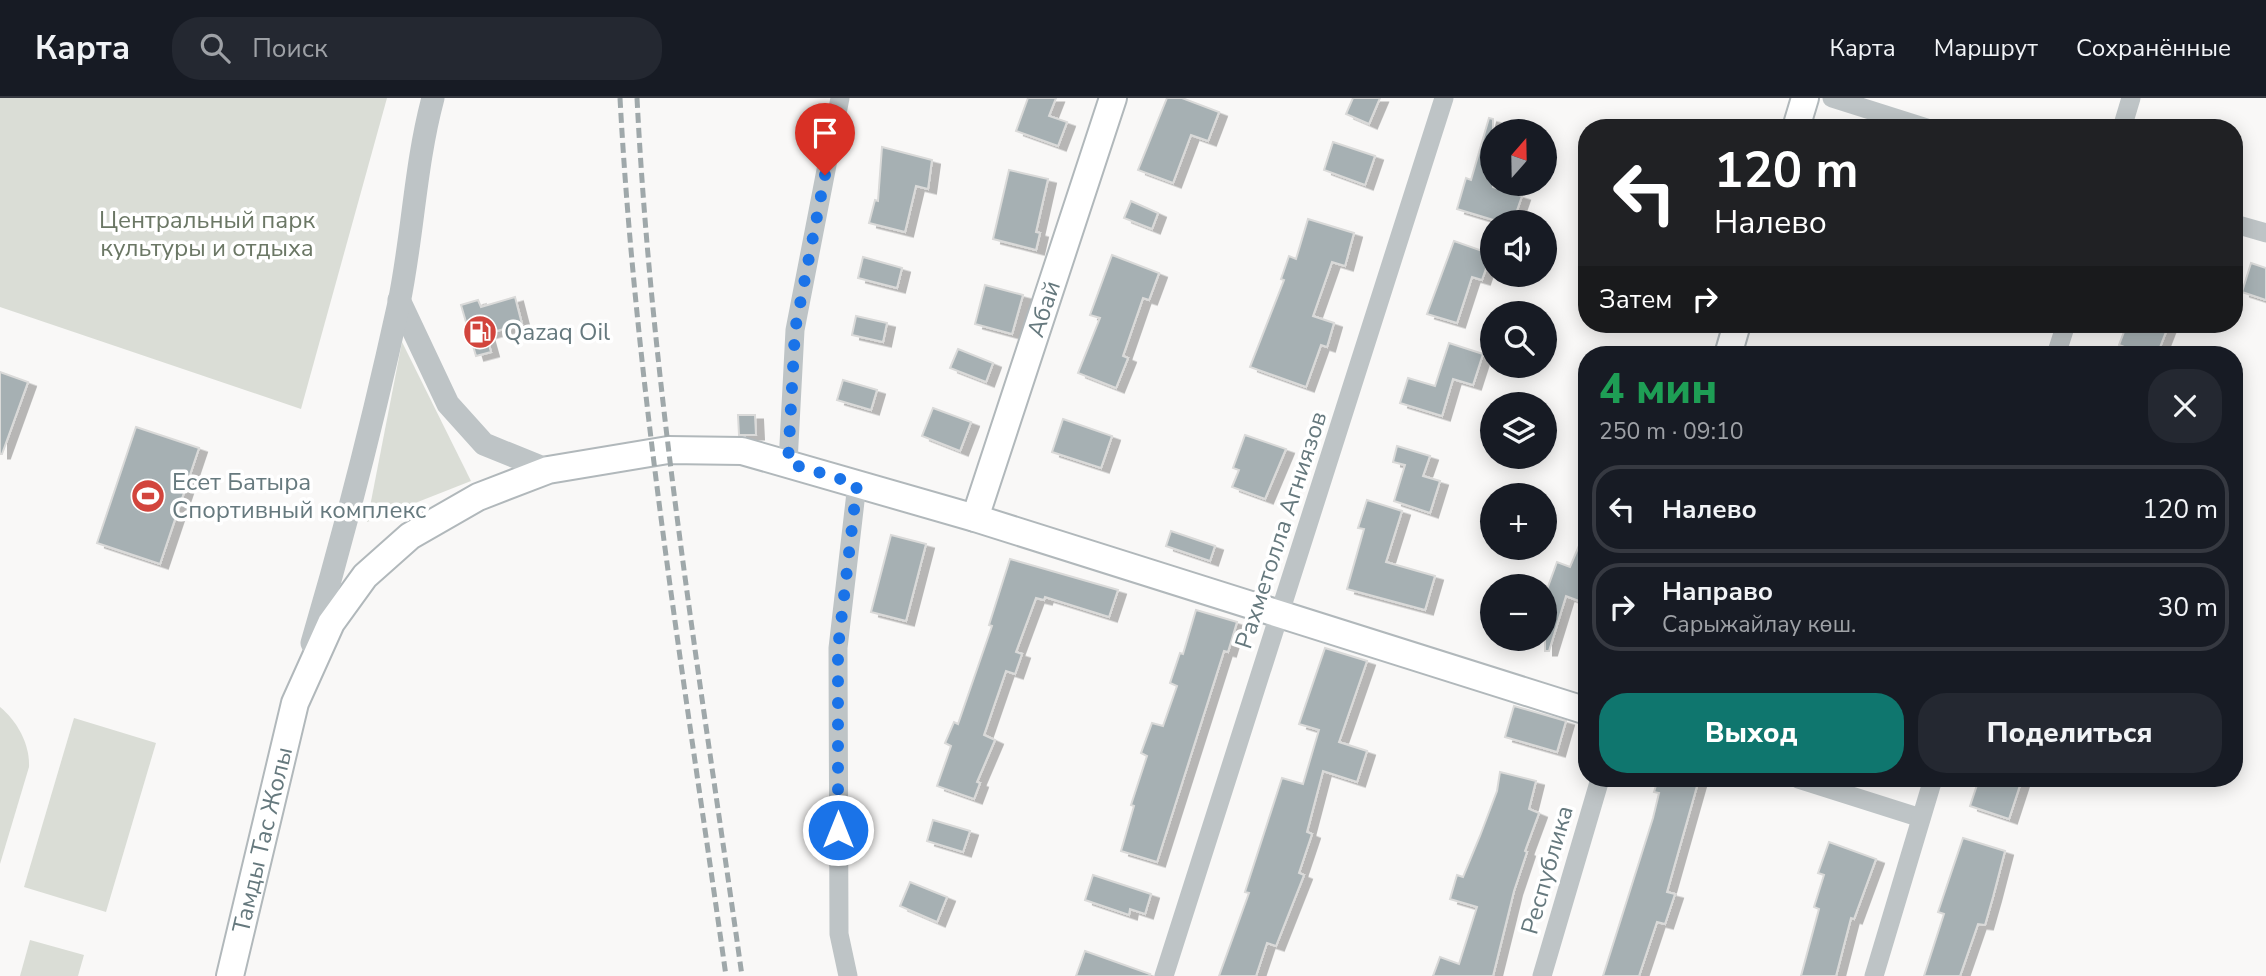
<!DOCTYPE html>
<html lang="ru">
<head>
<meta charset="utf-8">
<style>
	body { margin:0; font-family:"Nunito Sans",sans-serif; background:#242831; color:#f1f3f6; height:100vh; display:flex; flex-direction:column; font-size:26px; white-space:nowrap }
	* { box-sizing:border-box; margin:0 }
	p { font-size:23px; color:#9ea1a6 }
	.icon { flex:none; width:38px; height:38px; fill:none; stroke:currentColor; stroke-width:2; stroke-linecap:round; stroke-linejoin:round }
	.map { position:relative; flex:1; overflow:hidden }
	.panel { position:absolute; left:1578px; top:248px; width:665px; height:441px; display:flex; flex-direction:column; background:#171b24; border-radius:28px; box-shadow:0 4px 18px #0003 }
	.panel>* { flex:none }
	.top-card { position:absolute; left:1578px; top:21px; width:665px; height:214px; border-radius:28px; box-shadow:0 4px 18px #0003; background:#202124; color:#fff; overflow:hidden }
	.needle { width:46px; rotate:20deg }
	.tools { position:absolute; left:1480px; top:21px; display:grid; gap:14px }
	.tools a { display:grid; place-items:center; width:77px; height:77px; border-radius:50%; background:#171b24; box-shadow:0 4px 18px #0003; font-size:35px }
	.pin { position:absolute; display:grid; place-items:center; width:60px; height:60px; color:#fff; margin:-72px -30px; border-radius:50% 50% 50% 0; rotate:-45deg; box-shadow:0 0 7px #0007 }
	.pin .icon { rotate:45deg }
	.me { position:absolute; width:77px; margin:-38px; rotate:0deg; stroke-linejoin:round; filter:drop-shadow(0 0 5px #0008) }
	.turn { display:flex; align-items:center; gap:24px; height:147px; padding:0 21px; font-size:32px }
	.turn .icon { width:91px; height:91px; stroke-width:2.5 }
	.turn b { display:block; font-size:49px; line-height:60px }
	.then { display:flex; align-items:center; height:66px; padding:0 21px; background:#0003; gap:14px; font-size:26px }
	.round { display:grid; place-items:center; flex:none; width:74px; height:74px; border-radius:28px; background:#242831 }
	.summary { display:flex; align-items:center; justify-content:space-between; height:119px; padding:0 21px }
	h1 { font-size:42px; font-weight:800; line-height:52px; color:#1e9e55 }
	.button { display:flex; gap:14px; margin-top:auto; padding:14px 21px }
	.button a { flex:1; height:80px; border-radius:28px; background:#0f766e; color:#fff; font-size:28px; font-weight:800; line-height:80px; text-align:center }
	.button a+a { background:#242831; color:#f1f3f6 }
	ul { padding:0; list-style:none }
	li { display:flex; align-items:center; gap:21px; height:88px; margin:0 14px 10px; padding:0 7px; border:4px solid #363941; border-radius:28px }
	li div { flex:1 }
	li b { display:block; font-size:26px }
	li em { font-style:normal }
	header { display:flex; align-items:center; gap:42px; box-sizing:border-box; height:98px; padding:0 35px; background:#171b24; border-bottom:2px solid #363941 }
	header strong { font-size:33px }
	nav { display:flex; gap:38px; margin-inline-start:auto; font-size:24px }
	.search { width:490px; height:63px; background:#242831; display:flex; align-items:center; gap:18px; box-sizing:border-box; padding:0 24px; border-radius:28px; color:#9ea1a6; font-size:26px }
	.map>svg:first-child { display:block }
</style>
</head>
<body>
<header>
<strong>Карта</strong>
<div class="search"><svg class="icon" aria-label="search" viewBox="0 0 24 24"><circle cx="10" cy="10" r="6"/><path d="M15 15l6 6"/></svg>Поиск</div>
<nav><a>Карта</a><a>Маршрут</a><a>Сохранённые</a></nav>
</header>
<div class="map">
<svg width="2266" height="878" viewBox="0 0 2266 878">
	<defs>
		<filter id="shadow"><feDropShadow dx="8" dy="4.5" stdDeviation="0" flood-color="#0004"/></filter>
	</defs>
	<rect width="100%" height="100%" fill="#f9f8f7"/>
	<!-- green -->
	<g fill="#daddd6">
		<path d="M0,0H387L301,311L0,209Z"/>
		<path d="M402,244L471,383L367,424Z"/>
		<path d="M0,609C17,623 30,646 29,669L0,766Z"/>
		<path d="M74,620L156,645L106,814L24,789Z"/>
		<path d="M30,842L84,857L78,878H20Z"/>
	</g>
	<!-- building -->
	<g fill="#a6b0b3" stroke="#dadad9" stroke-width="2" filter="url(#shadow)">
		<path d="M1028,0H1056L1049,18L1067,24L1058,48L1016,33Z"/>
		<path d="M1167,0H1182L1219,14L1208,43L1191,37L1173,85L1138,72Z"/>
		<path d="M1353,0H1380L1369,26L1346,16Z"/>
		<path d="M1489,20L1493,21V89L1522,98L1513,124H1500L1457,111L1466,80L1471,82Z"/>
		<path d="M1333,44L1375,58L1365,87L1324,72Z"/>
		<path d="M882,49L932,62L928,91L916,88L905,134L869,125L875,102L878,103Z"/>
		<path d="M1009,72L1048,81L1036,134L1040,135L1036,152L993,141Z"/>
		<path d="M1131,103L1158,115L1152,131L1124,120Z"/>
		<path d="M1308,121L1354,135L1345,168L1332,164L1313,218L1334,225L1327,249L1321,247L1306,289L1250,269L1284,182L1281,181L1289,158L1296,161Z"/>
		<path d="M1454,143L1491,156L1482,182L1472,179L1457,225L1427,216Z"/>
		<path d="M1112,157L1159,175L1149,202L1143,200L1123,258L1128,260L1116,290L1078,275L1100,220L1090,217Z"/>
		<path d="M863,159L902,170L897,190L858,180Z"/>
		<path d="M2251,165L2266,170V202L2242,194Z"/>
		<path d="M985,187L1023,197L1012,236L975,226Z"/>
		<path d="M515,199L522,226L486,236L491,254L476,258L461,207L478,202L481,209Z"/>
		<path d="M856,218L887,225L883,244L852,237Z"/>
		<path d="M2127,226H2169L2157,257H2146L2119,247Z"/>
		<path d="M1449,245L1483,256L1473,287L1453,281L1442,318L1400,305L1408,280L1435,288Z"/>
		<path d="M958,251L993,265L986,284L950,270Z"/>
		<path d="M0,274L28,284L2,356H0Z"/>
		<path d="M843,282L877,292L871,312L837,302Z"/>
		<path d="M933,310L971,324L960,353L922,338Z"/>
		<path d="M738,317H755L756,337H739Z"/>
		<path d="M1063,321L1112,338L1101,370L1052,354Z"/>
		<path d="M136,329L199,350L160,466L97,445Z"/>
		<path d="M1245,337L1286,351L1265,401L1232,389L1239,372L1233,370Z"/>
		<path d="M1397,348L1430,358L1423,378L1440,383L1430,415L1394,403L1405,367L1393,364Z"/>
		<path d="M1367,402L1402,413L1386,464L1435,478L1425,512L1347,491L1364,431L1358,430Z"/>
		<path d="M1587,429V506L1566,498L1549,553H1545V497L1557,464L1570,469Z"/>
		<path d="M1171,433L1215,448L1210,463L1166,448Z"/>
		<path d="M891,437L926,446L906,523L871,514Z"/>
		<path d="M1010,461L1118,492L1109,519L1045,499L1044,502L1036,500L1016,554L1022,556L1015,576L1006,573L984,637L995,642L977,684L980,685L974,701L937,688L951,648L945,645L954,624L958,626L992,528L989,527Z"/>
		<path d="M1196,512L1237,524L1228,554L1224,553L1157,764L1121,753L1134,708L1131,707L1147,658L1141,655L1152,625L1163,628L1177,588L1170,585L1180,555L1183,556Z"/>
		<path d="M1325,550L1367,563L1339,644L1367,653L1357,684L1323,673L1307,734L1312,736L1299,775L1304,777L1276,848L1267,845L1256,878H1219L1249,795L1245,794L1282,680L1303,686L1319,632L1299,626Z"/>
		<path d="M1514,608L1566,623L1557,654L1505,639Z"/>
		<path d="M1500,674L1536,683L1529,711L1539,715L1525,753L1527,754L1514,793L1493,878H1433L1440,859L1459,866L1477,809L1450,801L1457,777L1463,779L1480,738L1497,693Z"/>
		<path d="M1658,681H1699L1667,794L1675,796L1665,826L1657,824L1639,878H1603L1653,720L1659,695L1654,694Z"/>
		<path d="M1979,681H2022L2009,721L1970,708Z"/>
		<path d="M933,722L970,733L963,754L927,743Z"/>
		<path d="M1963,740L2005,753L1993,799L1985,827L1978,826L1960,878H1924L1944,816L1938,814Z"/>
		<path d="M1829,744L1876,761L1854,821L1851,820L1836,878H1801L1819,811L1814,809L1824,777L1818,775Z"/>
		<path d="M1093,777L1151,796L1145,816L1130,811L1129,817L1085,802Z"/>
		<path d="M910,784L947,799L937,824L900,808Z"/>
		<path d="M1085,853L1150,876L1149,878H1076Z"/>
	</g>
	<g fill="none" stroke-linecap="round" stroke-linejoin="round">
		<!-- secondary casing -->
		<g stroke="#b1b8bb" stroke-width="30">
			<g id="secondary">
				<path d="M1796,30L1805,0"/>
				<path d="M1728,257L1737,226"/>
				<path id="s1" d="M975,420L1113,0"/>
				<path id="s2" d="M230,878L295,605L331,525L365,478L410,438L478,399L548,372L668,352L742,353L975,420L1587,613"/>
			</g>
		</g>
		<!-- minor -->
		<g stroke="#bec4c6" stroke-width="19">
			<path d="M1832,0L1927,30"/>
			<path d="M2122,30L2131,0"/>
			<path d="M2235,126L2266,135"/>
			<path d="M2056,257L2066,226"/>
			<path d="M788,365L795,232L840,0"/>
			<path d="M1798,681L1921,720"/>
			<path d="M848,878L839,836L838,550L857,386"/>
			<path d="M1164,878L1444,0"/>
			<path d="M1542,878L1600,681"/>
			<path d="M1874,878L1933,681"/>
		</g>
		<!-- tertiary -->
		<g stroke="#bec4c6" stroke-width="23">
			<path d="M399,202L448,306L484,346L548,372"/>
			<path d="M312,545C345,433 374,319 399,205C413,137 415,67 433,0"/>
		</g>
		<!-- secondary -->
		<use href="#secondary" stroke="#fff" stroke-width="26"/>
		<!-- rail -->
		<g stroke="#9fa8aa" stroke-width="5" stroke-dasharray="10 5" stroke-linecap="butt">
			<path d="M620,0C636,294 685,586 726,878"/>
			<path d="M637,0C652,294 701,586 742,878"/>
		</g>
	</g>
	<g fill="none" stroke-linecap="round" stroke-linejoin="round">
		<!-- route -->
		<path stroke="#1a73e8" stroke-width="12" stroke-dasharray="0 21.6" d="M825,77L795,232L788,365L857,386L838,550V732"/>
	</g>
	<!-- icons -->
	<defs>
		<g id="fuel-disc" transform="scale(1.75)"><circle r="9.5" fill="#d2453d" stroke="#fff"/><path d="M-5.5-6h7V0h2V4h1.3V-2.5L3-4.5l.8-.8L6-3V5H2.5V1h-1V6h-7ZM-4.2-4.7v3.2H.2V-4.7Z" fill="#fff"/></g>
		<g id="stadium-disc" transform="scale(1.75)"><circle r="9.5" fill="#d2453d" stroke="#fff"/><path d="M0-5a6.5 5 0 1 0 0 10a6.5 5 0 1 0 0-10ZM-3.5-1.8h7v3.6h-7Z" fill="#fff"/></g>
	</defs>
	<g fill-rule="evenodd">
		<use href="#fuel-disc" x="480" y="234"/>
		<use href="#stadium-disc" x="148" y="398"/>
	</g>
	<g text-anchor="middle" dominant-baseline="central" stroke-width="7" stroke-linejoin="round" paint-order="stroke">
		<!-- park labels -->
		<g font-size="24" fill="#6b7765" stroke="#fff">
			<text x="207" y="122">Центральный парк<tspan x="207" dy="28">культуры и отдыха</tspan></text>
		</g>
		<!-- street labels -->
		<g font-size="24" fill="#66797e" stroke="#fff">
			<text stroke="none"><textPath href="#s1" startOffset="220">Абай</textPath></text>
			<text transform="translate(1281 432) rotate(-72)">Рахметолла Агниязов</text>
			<text stroke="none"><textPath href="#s2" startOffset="140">Тамды Тас Жолы</textPath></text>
			<text transform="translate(1547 772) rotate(-74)">Республика</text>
		</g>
		<!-- poi labels -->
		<g font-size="24" fill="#66797e" stroke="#fff" text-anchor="start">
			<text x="504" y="234">Qazaq Oil</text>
			<text x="172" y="384">Есет Батыра<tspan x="172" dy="28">Спортивный комплекс</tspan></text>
		</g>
	</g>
</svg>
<div class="tools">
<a><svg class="needle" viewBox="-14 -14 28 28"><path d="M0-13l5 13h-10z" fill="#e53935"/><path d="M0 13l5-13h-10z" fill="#9ea1a6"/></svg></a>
<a><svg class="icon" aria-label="sound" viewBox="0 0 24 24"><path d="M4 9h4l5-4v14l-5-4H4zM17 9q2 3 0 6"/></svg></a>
<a><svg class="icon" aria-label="search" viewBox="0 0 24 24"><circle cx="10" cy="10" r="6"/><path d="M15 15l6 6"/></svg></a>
<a><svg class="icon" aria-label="layers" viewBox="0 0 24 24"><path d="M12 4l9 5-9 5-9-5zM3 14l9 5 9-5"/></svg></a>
<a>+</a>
<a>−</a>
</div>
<div class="pin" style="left:825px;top:77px;background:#d93025"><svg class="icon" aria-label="arrive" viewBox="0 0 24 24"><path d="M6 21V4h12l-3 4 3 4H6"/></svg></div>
<svg class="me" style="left:838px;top:732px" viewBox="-20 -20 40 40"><circle r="17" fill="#1a73e8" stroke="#fff" stroke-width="3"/><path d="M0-11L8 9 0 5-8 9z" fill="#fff"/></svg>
<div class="top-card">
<div class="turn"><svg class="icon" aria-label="left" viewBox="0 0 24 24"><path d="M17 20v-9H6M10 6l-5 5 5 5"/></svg><div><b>120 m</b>Налево</div></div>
<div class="then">Затем<svg class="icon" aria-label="right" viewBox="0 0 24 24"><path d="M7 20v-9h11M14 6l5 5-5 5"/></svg></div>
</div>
<section class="panel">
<div class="summary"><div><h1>4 мин</h1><p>250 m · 09:10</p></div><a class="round"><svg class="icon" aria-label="close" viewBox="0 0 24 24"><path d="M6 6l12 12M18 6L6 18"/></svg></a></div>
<ul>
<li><svg class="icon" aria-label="left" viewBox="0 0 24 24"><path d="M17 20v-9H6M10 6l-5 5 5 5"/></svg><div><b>Налево</b></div><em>120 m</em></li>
<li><svg class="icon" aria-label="right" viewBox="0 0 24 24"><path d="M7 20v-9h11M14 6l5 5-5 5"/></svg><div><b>Направо</b><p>Сарыжайлау көш.</p></div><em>30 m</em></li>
</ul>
<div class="button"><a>Выход</a><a>Поделиться</a></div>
</section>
</div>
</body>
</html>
